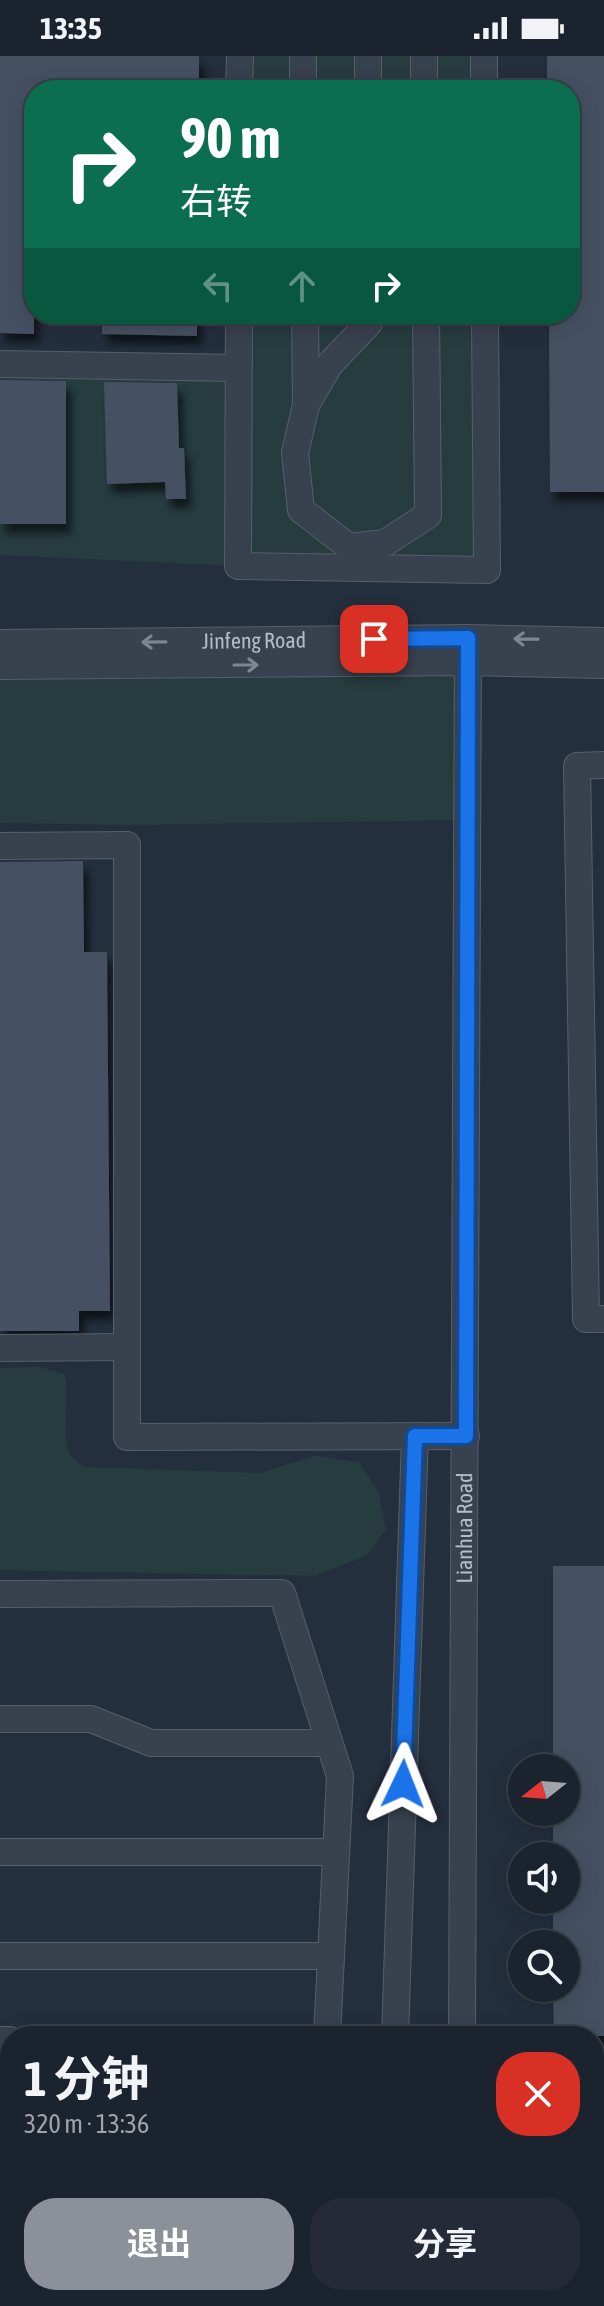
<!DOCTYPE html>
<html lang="zh">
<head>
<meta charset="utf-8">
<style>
	body { margin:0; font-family:"Asap Condensed","Noto Sans SC",sans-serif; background:#242b36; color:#f1f3f6; height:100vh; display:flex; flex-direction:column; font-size:30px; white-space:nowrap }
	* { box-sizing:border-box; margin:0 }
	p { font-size:26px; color:#a0a4aa }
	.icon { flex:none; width:44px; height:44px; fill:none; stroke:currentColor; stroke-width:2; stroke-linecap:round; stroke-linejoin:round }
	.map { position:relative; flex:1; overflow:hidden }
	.drawer { position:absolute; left:0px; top:1970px; width:604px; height:280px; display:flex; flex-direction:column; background:#1b232e; border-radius:32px 32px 0 0; box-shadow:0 4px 20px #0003,0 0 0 2px #39404a }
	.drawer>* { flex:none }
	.banner { position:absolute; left:24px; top:24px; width:556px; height:244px; border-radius:32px; box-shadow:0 4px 20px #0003,0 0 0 2px #39404a; background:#0b6e4f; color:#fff; overflow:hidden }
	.needle { width:52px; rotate:253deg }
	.fabs { position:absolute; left:508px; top:1698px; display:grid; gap:16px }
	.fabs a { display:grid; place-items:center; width:72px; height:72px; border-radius:50%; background:#1b232e; box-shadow:0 4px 20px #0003,0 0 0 2px #39404a; font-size:40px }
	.pin { position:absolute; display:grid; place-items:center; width:68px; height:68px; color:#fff; margin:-34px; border-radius:16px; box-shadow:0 4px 12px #0006 }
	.me { position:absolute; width:88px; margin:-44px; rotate:2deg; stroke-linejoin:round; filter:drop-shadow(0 0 6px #0008) }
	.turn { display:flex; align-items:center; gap:28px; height:168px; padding:0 24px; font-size:36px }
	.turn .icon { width:104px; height:104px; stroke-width:2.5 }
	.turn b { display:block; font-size:56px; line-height:68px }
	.lanes { display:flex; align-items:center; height:76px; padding:0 24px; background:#0003; justify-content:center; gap:40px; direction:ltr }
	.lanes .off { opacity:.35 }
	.round { display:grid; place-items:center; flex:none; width:84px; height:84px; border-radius:32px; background:#242b36 }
	.summary { display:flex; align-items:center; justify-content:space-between; height:136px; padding:0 24px }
	h1 { font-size:48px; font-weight:700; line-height:60px }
	.cta { display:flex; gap:16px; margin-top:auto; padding:16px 24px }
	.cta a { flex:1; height:92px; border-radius:32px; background:#8c9099; color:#fff; font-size:32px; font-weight:700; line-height:92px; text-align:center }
	.cta a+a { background:#242b36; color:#f1f3f6 }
	.status { display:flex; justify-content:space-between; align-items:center; height:56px; padding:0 40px; background:#1b232e; direction:ltr }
	.status svg { height:22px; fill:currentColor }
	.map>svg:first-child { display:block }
</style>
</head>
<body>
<div class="status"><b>13:35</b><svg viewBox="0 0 49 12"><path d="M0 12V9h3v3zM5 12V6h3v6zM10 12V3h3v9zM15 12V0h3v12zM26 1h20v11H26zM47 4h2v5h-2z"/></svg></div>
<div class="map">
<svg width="604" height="2250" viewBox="0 0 604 2250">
	<defs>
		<filter id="shadow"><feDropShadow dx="5" dy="9" stdDeviation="4" flood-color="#0009"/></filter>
	</defs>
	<rect width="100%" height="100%" fill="#242f3e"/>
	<!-- green -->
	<g fill="#263c3f">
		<path d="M240,0H484V34H239Z"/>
		<path d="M239,258H485L487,514L238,510L0,499V308L238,312Z"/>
		<path d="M468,606L467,764L128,769L0,767V610Z"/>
		<path d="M39,1311L65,1318C70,1341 60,1379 70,1398C73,1403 80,1407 85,1411L260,1417L315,1400L359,1406L378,1435L386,1473L368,1499L315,1520L0,1514V1312Z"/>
	</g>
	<!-- building -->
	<g fill="#455162" filter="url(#shadow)">
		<path d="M0,0H199V34H34V278L0,277Z"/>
		<path d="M547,0H604V436H550L549,258H570V34H547Z"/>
		<path d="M102,258H197V280L102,278Z"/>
		<path d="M0,324L66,325V468H0Z"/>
		<path d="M104,326L177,327L179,392H184L186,443H166L165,426L107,428Z"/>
		<path d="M83,805L84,896H107L110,1255H79V1275H0V806Z"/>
		<path d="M553,1510H604V1980H554L553,1932H566V1888H553V1844H566V1800H553V1756H566V1712H553Z"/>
	</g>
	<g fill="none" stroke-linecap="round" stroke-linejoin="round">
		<!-- minor casing -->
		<g stroke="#565f6c" stroke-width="28">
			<g id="minor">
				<path d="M303,0V34"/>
				<path d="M368,0V34"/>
				<path d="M424,0V34"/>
				<path d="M484,0V34"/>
				<path d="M239,34L240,0"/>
				<path d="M239,258L238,510L487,514L485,258"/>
				<path d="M305,258L306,349"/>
				<path d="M369,258V267L330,308L306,349L295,397L301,454L349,491L385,487L428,459L426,258"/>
				<path d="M0,308L238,312"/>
				<path id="s1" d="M0,587L468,582L604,585"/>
				<path d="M0,610L468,606L604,609"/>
				<path d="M604,709L577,710L586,1263H604"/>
				<path d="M0,790L127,789V1381L466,1380"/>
				<path d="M0,1292L127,1291"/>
				<path d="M0,1538L282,1537L340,1720L327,1980"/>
				<path d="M0,1663H91L151,1687H329"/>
				<path d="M0,1796H336"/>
				<path d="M0,1900H331"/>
				<path d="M395,1980L415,1380"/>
				<path id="s2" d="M462,1980L468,582"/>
				<path d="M0,1984H10"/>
				<path d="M0,2073H10"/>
				<path d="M0,2163H10"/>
				<path d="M314,2250V2240"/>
				<path d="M386,2250V2240"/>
				<path d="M460,2250V2240"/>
			</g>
		</g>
		<!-- minor -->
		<use href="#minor" stroke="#38414e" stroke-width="26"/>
	</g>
	<!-- one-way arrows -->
	<defs><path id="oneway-shaft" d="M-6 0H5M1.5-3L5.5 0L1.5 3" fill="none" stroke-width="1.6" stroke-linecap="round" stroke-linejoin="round" transform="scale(2)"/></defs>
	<g stroke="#7c8592">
		<use href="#oneway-shaft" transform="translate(526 583) rotate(-179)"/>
		<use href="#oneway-shaft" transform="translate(154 586) rotate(179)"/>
		<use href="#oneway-shaft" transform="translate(246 609)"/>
	</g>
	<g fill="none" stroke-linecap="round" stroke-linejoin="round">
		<!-- route casing -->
		<g stroke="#114b97" stroke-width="20">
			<path id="route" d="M374,583L468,582L466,1380H415L403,1728"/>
		</g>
		<!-- route -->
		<use href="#route" stroke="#1a73e8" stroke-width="14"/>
	</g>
	<g text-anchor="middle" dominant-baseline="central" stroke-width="6" stroke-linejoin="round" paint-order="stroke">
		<!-- street labels -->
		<g font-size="22" fill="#b4bcc9" stroke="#1d2633">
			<text stroke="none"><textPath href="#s1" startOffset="254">Jinfeng Road</textPath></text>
			<text stroke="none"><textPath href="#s2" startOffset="508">Lianhua Road</textPath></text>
		</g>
	</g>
</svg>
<div class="fabs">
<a><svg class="needle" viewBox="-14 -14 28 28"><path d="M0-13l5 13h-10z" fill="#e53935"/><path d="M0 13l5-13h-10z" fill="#a0a4aa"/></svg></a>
<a><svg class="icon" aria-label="sound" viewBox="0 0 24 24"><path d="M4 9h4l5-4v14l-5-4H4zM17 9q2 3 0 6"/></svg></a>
<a><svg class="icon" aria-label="search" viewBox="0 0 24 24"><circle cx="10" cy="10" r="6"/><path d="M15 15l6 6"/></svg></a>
</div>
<div class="pin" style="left:374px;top:583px;background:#d93025"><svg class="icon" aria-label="arrive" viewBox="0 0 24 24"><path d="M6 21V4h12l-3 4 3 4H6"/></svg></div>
<svg class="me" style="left:403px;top:1728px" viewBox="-20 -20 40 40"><path d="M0-17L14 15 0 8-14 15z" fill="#1a73e8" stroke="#fff" stroke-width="4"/></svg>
<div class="banner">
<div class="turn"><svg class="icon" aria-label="right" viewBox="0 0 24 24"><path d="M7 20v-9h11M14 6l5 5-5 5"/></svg><div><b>90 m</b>右转</div></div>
<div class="lanes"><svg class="icon off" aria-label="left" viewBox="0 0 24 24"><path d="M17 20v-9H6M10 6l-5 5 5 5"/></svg><svg class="icon off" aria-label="ahead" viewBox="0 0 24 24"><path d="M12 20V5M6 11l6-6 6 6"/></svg><svg class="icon" aria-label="right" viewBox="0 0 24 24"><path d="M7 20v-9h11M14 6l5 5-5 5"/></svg></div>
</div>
<section class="drawer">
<div class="summary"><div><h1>1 分钟</h1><p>320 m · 13:36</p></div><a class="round" style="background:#d93025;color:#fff"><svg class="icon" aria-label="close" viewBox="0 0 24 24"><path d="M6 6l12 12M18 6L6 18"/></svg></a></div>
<div class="cta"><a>退出</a><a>分享</a></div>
</section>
</div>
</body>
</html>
